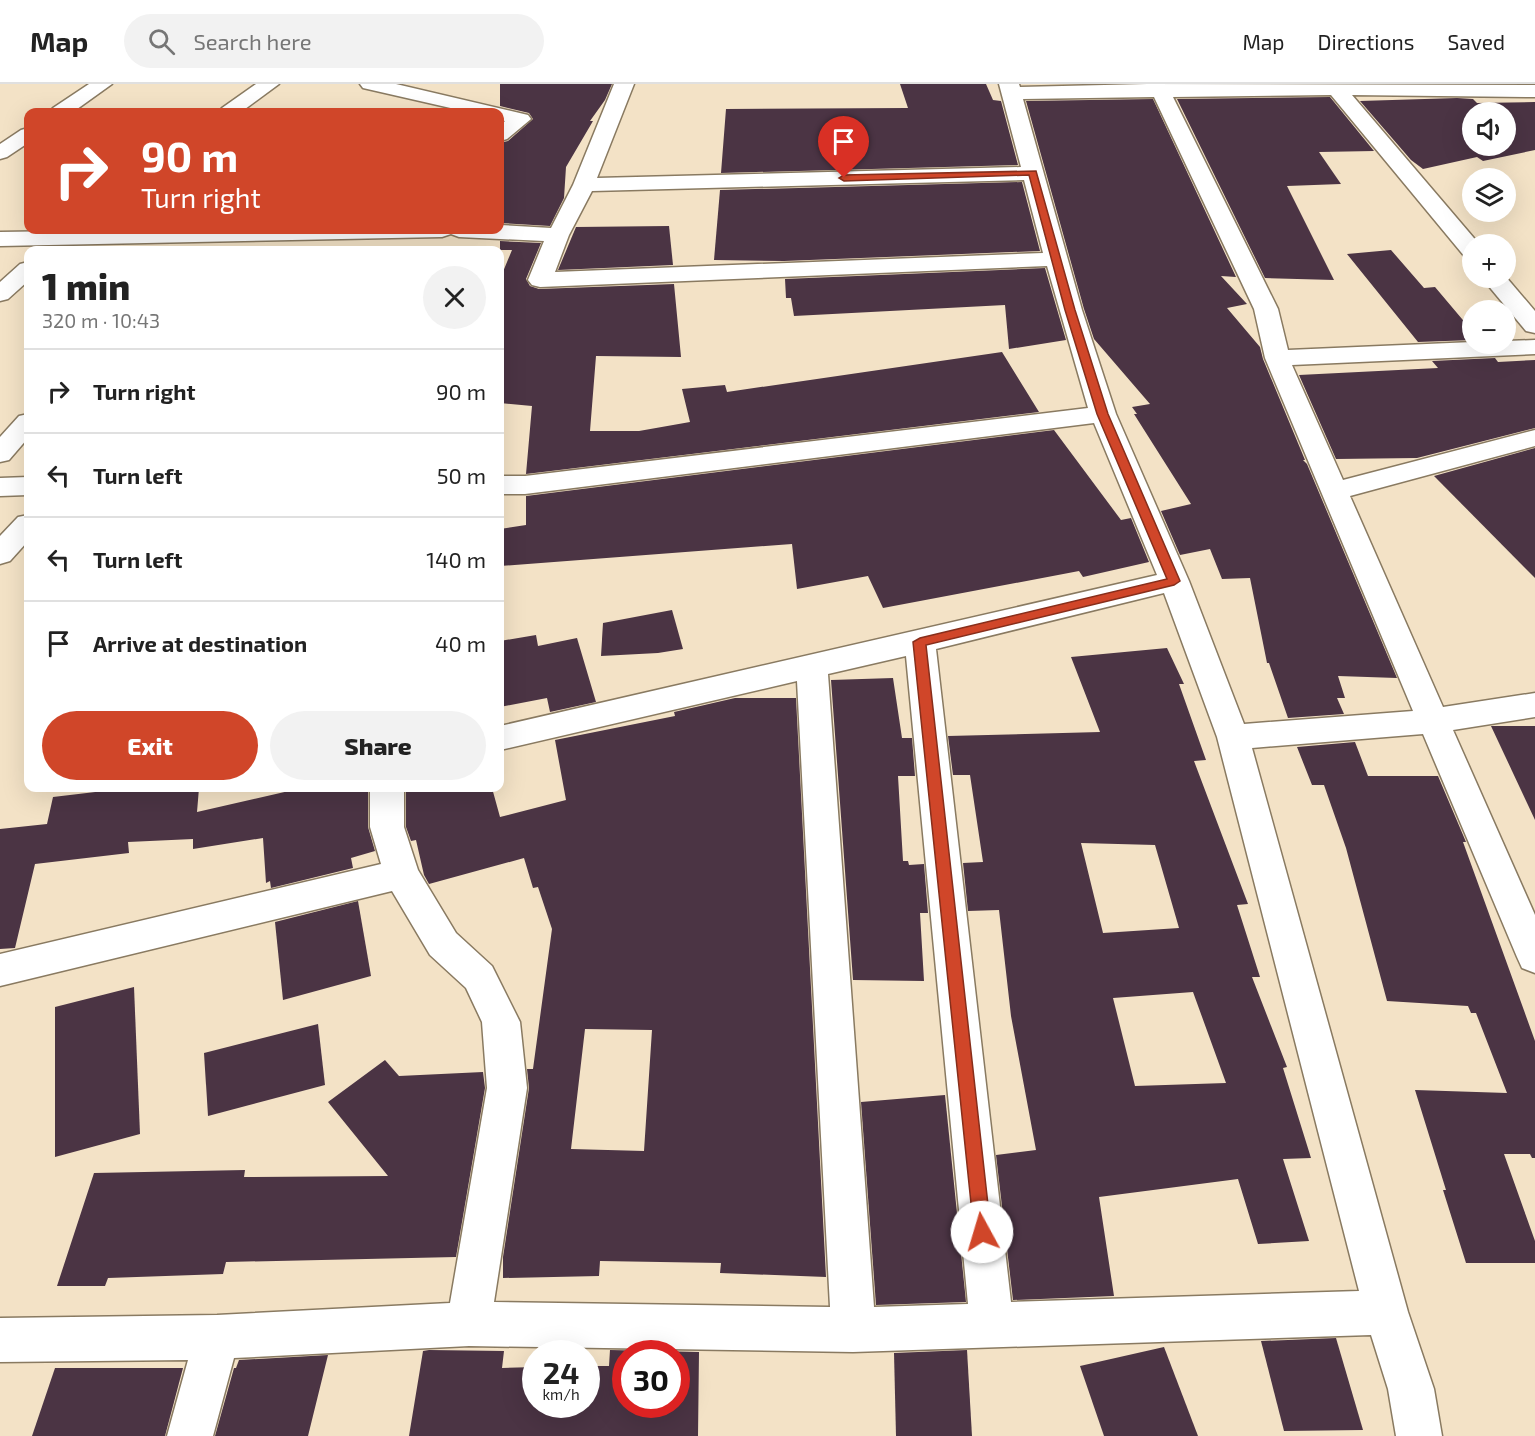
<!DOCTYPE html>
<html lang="en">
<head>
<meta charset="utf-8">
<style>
	body { margin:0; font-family:"Exo 2",sans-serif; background:#f2f2f2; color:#222; height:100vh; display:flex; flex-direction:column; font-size:22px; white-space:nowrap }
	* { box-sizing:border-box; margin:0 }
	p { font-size:20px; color:#767676 }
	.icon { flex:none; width:33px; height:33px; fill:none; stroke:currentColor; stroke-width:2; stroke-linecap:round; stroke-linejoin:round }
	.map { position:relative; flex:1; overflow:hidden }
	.side { position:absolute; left:24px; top:162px; width:480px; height:546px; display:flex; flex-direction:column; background:#fff; border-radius:12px; box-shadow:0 6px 24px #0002 }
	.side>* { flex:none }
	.guide { position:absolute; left:24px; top:24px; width:480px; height:126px; border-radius:12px; box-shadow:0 6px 24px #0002; background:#d04629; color:#fff; overflow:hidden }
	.buttons { position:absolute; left:1462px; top:18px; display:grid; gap:12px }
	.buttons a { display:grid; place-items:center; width:54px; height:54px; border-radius:50%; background:#fff; box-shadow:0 6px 24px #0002; font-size:30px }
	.speed { position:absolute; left:522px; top:1256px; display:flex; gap:12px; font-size:30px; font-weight:700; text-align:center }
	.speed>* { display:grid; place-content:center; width:78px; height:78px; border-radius:50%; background:#fff; box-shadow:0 6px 24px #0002; line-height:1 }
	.speed small { font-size:15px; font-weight:400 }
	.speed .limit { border:9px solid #d22; background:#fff; color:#111 }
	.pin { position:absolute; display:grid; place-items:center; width:51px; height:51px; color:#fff; margin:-62px -26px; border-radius:50% 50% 50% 0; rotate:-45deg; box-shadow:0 0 6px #0007 }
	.pin .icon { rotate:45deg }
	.me { position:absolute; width:66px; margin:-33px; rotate:354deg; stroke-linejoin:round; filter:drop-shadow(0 0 4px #0008) }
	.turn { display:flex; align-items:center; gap:21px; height:126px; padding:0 18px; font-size:27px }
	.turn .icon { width:78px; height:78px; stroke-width:2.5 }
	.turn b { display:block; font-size:42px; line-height:51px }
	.round { display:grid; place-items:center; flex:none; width:63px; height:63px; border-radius:32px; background:#f2f2f2 }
	.headline { display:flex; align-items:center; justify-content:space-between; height:102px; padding:0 18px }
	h1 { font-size:36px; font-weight:800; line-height:45px }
	.primary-button { display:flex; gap:12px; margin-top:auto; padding:12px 18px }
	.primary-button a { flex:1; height:69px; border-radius:36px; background:#d04629; color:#fff; font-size:24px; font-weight:800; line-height:69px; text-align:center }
	.primary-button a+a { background:#f2f2f2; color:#222 }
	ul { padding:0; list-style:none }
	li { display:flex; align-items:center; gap:18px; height:84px; padding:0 18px; border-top:2px solid #e0e0e0 }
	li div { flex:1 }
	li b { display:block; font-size:22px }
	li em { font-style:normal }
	header { display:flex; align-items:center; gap:36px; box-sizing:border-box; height:84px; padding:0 30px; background:#fff; border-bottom:2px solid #e0e0e0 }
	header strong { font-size:28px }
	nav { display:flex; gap:33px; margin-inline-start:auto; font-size:21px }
	.search { width:420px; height:54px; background:#f2f2f2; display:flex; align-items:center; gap:15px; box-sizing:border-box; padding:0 21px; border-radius:33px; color:#767676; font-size:22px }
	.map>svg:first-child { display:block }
</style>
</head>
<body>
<header>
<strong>Map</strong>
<div class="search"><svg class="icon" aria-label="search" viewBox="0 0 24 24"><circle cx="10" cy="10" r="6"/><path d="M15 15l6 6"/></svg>Search here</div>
<nav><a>Map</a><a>Directions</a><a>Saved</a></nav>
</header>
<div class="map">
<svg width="1535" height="1352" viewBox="0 0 1535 1352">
	<rect width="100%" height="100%" fill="#f3e2c6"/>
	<!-- building -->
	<g fill="#4b3444" fill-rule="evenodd">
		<path d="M500,0H612L605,16L590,37H593L566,83L564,114L550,142L500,139V59L508,57L533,35L529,29L500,22Z"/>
		<path d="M900,0H986L993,16L1001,17L1018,81L721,89L726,25L908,24Z"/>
		<path d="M1330,13L1374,67L1319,68L1341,100L1287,102L1334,196L1265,194L1177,15Z"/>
		<path d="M1457,14L1473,15L1477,19L1535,18V66L1483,77L1477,73L1423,85L1411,76L1360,17ZM1473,28H1506V62H1473Z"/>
		<path d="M1153,15L1236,193L1221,192L1247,220L1227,224L1260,263L1263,275L1305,376H1303L1307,380L1397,594L1338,592L1345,614H1337L1344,630L1288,634L1269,579H1267L1250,494L1222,495L1210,465L1180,471L1161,427L1191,420L1134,330H1137L1132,323L1150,320L1094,255L1084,225L1026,17Z"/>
		<path d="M1022,98L1040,167L784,177L714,176L720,106Z"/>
		<path d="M669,142L673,181L558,186L576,143Z"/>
		<path d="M500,157L541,159L526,195L530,202L539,205L674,200L681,273L596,272L590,347H639L690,338L682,305L725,301L727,308L1002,268L1039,328L526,390L532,322L500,319V195L512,166H500Z"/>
		<path d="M1391,166L1424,204L1435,203L1473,248V256L1418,258L1347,170Z"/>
		<path d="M1045,184L1066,256L1009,265L1005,221L794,232L791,214H786L785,195Z"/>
		<path d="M1495,274L1498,278L1535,276V344L1417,374L1336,375L1299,291L1438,284L1432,277Z"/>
		<path d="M1054,346L1121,436L1131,434L1149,478L1083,493L1079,487L883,524L868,492L797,505L792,460L500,482V445L526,441V412Z"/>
		<path d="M1535,364V494L1434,392Z"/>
		<path d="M672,526L683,565L658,569L601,572L603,539Z"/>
		<path d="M536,551L538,562L577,554L596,618L550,628L547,614L500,623V557Z"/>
		<path d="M1167,564L1184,600H1179L1206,676L1194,677L1248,820L1237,821L1260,893H1252L1287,983L1283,984L1311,1074L1283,1075L1309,1157L1258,1160L1238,1095L1099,1113L1114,1212L1013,1216L996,1071L1036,1066L1011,932L999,826L968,827L963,779L983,778L970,691H953L948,652L1100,648L1071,573ZM1081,759L1155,761L1179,844L1103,849ZM1193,908L1226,999L1135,1002L1113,914Z"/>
		<path d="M893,594L902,654H912L915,692H898L903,777H908L909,781L924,780L928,829H920L924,897L853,896L831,596Z"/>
		<path d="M735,614H796L826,1193L720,1189L721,1179L600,1177L599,1192L503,1194V1173L529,1004L527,985H533L552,845L538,803L533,804L524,774L429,800L424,791L416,756L411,757L406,743V704H492L500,733L566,716L555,656L675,632L674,628ZM585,945L652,946L644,1067L571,1065Z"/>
		<path d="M1491,642H1535V736Z"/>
		<path d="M1355,658L1368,692H1438L1466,758H1463L1535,957V1074H1532L1530,1070H1504L1535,1157V1179H1466L1443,1106H1446L1415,1006L1507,1009L1476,929H1471L1468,922L1387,917L1346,764L1324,701H1312L1297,663Z"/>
		<path d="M129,704H199L197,728L302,704H368V743L375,767L351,774L353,784L271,804L270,797L266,799L263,754L193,765V755L128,758L129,769L35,780L15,864L0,865V745L47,740L53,713Z"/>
		<path d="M358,817L371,892L283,916L275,838Z"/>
		<path d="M134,903L140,1050L55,1073V923Z"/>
		<path d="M318,940L325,1001L208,1032L204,969Z"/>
		<path d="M385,976L399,992L483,988L485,1004L456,1173L226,1178L223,1190L108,1194L105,1202H57L94,1089L245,1086L244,1093L388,1092L328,1018Z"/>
		<path d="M945,1011L966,1218L876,1221L861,1018Z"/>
		<path d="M1336,1254L1363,1346L1284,1347L1261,1257Z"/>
		<path d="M1164,1263L1198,1352H1104L1080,1282Z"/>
		<path d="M429,1266L504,1267L502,1284L536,1283V1320H586V1282H609L610,1266L699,1268L698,1352H409L423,1267ZM626,1269H676V1320H626Z"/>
		<path d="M967,1266L972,1352H896L894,1269Z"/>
		<path d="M328,1271L308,1352H215L234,1284H236L239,1276Z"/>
		<path d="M55,1284H183L165,1352H32Z"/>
	</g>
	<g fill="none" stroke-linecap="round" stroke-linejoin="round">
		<!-- street casing -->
		<g stroke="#897a61" stroke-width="3">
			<g id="street">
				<path d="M256,0H279L241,28H219L222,24Z"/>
				<path d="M360,0H396L528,31L531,35L507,55L500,57V42L505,37L500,36V28H468L363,4Z"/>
				<path d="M614,0H634L597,94L1021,83L999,0H1019L1020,3L1147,0L1535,1V13L1352,11L1479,160H1473V175L1465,173L1331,11L1173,13L1278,225L1288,266L1473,258L1506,260V257L1535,256V270L1292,281L1343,396L1535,346V362L1350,412L1443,623L1535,609V633L1453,646L1535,831V889L1522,884L1517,873L1423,650L1252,664L1408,1228L1434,1305L1442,1352H1396L1388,1305L1371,1251L853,1268L469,1262L234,1274L213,1352H167L188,1276L0,1278V1234L217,1231L450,1219L487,1004L482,938L466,904L430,871L392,807L0,902V870L381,780L370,743V704H404V743L418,786L456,849L492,882L520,938L527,1004L494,1218L830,1223L797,597L500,666V642L1157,491L1094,339L525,410H500V392H525L1088,324L1047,182L540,203L532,201L528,196L544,157L459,153L451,150L442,153L0,162V148L135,146H500V141L551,144L573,101ZM1154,13L1254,225L1265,274L1413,627L1244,640L1189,497L1116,330L1082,226L1023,15ZM1024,96L1043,169L555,188L569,151L592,107ZM1164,509L1217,653L1359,1207L1011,1218L936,565ZM906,572L968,1220L874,1223L828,590Z"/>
				<path d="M28,178V197L8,215L0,217V198L20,180Z"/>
				<path d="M1506,193L1535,227V249L1526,247L1482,194Z"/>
				<path d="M28,330V354L9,376L0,378V353L19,332Z"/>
				<path d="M28,393V411L0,412V394Z"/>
				<path d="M28,431V457L10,477L0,480V452L18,433Z"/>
			</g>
		</g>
		<!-- secondary casing -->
		<g stroke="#897a61" stroke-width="3">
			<g id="secondary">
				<path d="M89,0H112L73,28H50L53,24Z"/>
				<path d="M28,44V59L7,73L0,75V60L21,46Z"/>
			</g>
		</g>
		<!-- street -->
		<use href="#street" fill="#fff" fill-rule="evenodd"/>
		<!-- secondary -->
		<use href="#secondary" fill="#fff" fill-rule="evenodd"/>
	</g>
	<!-- route -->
	<path fill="#d04629" stroke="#872e1b" stroke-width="1.5" d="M1036,87L1075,226L1108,330L1180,497L1174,501L926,561L991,1148L989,1154L982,1157L976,1154L974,1148L913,558L920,554L1167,495L1097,330L1065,226L1029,91L844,97L839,94L844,91Z"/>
</svg>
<div class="buttons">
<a><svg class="icon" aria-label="sound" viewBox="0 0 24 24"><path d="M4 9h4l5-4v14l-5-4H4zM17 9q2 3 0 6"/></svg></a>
<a><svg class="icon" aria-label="layers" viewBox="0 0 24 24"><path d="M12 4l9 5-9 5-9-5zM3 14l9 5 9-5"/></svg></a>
<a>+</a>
<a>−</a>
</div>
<div class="speed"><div>24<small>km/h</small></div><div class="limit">30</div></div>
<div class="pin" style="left:844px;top:94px;background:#d93025"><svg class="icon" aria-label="arrive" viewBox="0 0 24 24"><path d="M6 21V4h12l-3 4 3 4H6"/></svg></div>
<svg class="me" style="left:982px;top:1148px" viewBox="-20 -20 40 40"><circle r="19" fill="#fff"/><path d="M0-13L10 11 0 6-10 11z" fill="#d04629"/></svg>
<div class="guide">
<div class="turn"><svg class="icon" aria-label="right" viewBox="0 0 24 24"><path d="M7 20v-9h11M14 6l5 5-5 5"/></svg><div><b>90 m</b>Turn right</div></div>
</div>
<section class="side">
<div class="headline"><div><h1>1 min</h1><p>320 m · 10:43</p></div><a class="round"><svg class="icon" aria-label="close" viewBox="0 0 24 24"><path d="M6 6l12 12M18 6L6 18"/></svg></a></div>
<ul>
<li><svg class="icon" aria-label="right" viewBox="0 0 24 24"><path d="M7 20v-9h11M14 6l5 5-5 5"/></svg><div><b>Turn right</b></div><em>90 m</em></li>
<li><svg class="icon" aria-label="left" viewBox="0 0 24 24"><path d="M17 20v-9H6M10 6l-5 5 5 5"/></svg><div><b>Turn left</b></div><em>50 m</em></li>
<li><svg class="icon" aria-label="left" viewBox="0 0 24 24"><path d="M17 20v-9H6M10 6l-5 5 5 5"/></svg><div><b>Turn left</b></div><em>140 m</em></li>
<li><svg class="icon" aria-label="arrive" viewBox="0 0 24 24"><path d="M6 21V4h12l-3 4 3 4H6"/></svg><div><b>Arrive at destination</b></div><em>40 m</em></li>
</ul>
<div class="primary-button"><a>Exit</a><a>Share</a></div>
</section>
</div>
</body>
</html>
